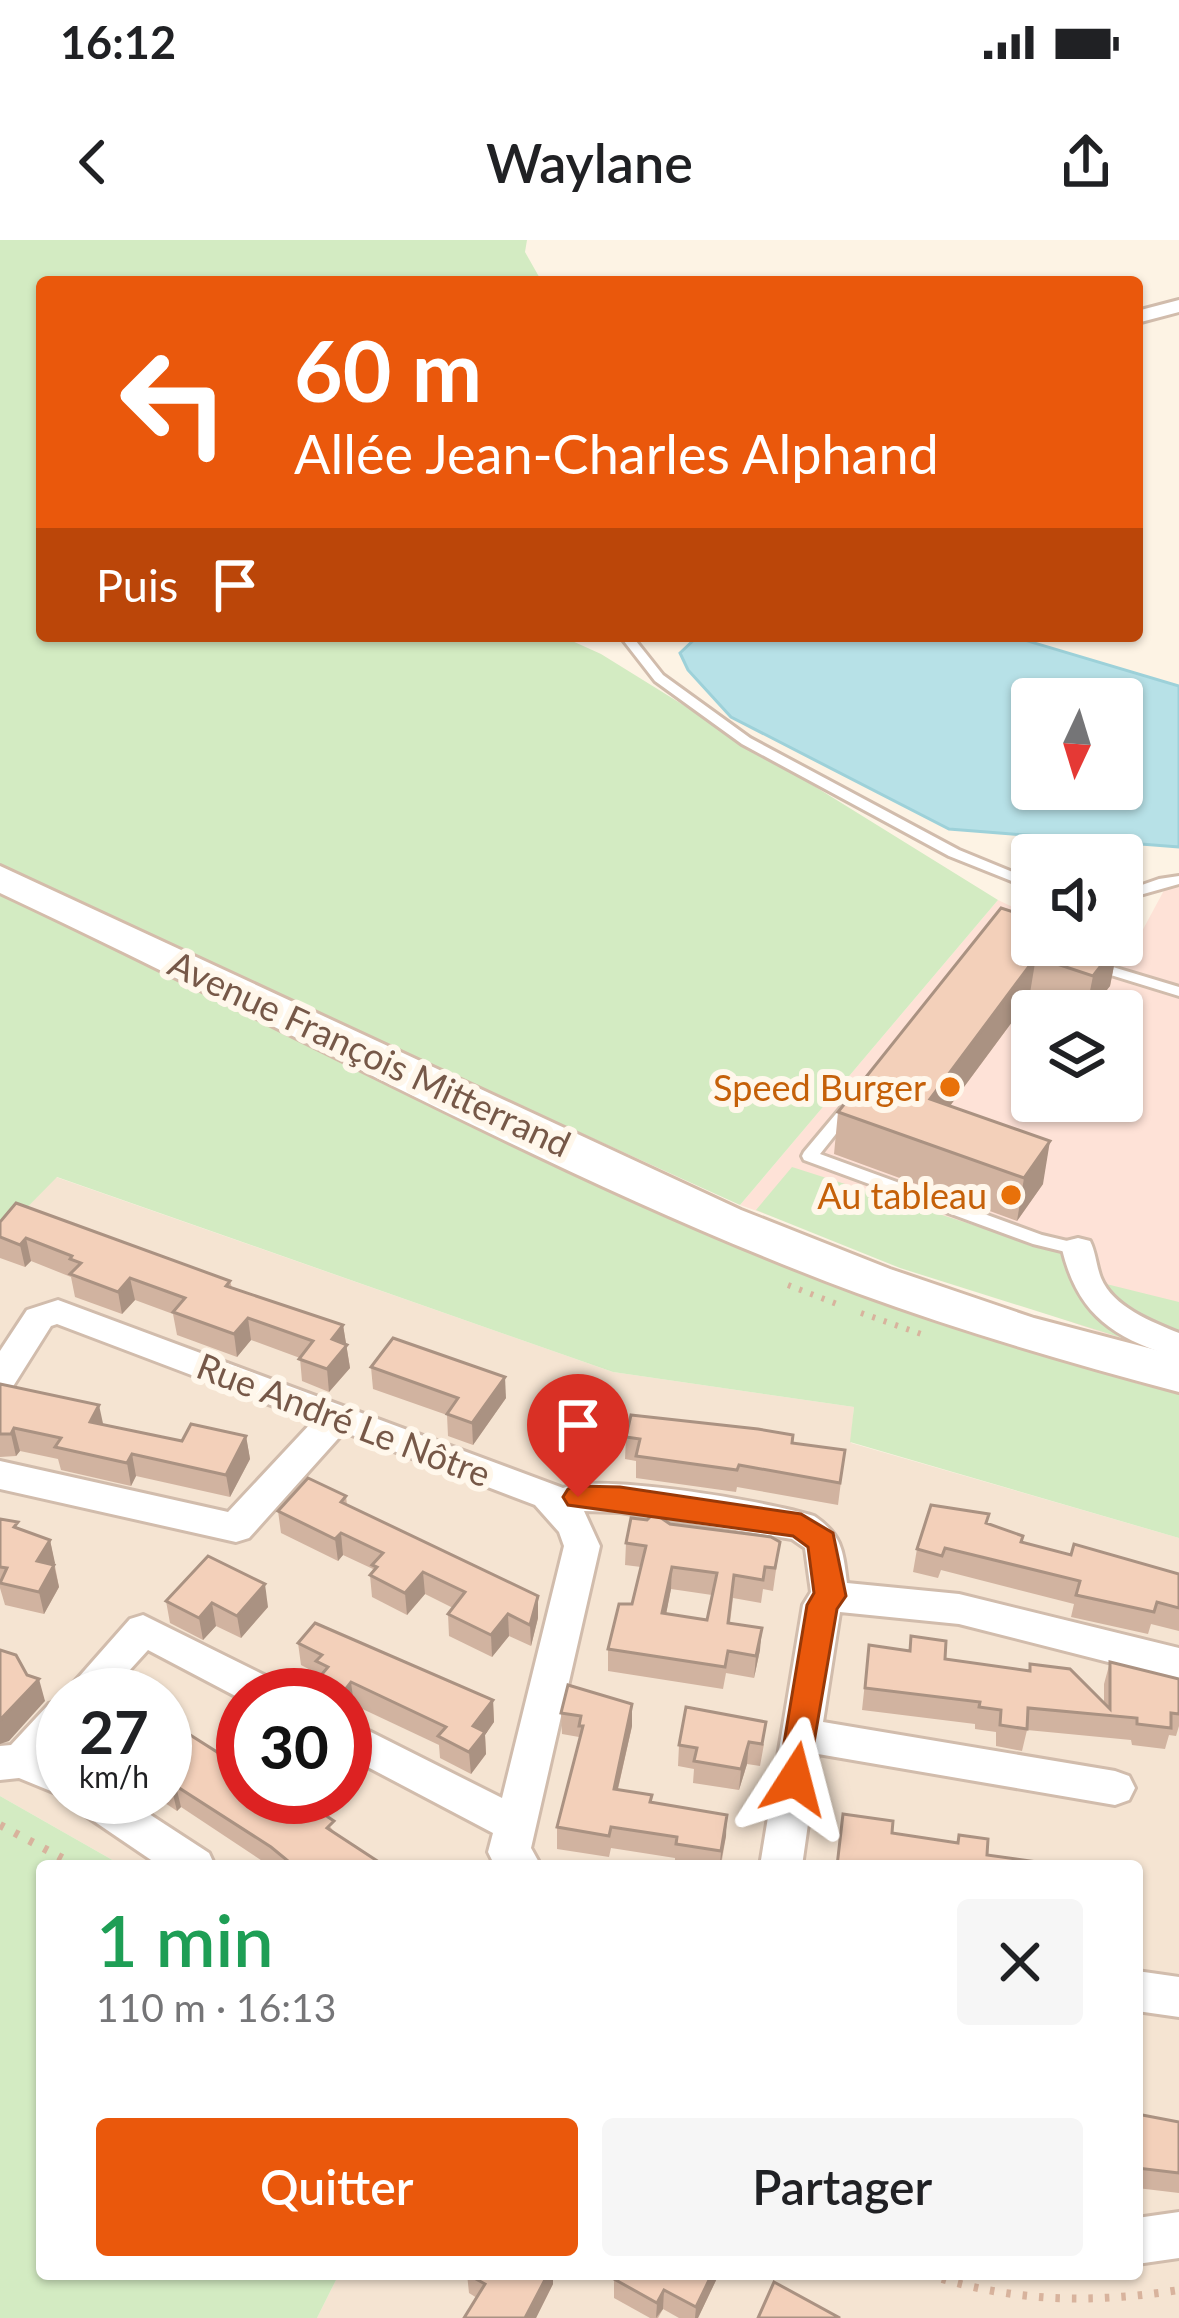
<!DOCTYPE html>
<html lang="fr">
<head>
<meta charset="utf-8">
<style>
	body { margin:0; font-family:Lato,sans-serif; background:#f6f6f6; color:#202124; height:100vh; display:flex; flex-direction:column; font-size:45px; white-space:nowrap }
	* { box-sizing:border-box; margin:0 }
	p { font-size:39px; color:#757577 }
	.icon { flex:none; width:66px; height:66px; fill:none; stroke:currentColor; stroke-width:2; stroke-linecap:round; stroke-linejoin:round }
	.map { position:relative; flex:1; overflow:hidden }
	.drawer { position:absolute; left:36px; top:1620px; width:1107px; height:420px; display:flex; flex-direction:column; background:#fff; border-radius:12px; box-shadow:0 3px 9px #0004 }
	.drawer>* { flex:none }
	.guide { position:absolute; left:36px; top:36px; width:1107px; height:366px; border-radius:12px; box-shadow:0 3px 9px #0004; background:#ea580c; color:#fff; overflow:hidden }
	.needle { width:78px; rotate:184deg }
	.tools { position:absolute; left:1011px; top:438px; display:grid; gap:24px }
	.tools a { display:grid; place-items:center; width:132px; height:132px; border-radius:12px; background:#fff; box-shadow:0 3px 9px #0004; font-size:60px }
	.speed { position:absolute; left:36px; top:1428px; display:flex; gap:24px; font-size:60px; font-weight:700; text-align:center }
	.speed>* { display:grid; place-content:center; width:156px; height:156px; border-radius:50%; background:#fff; box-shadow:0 3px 9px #0004; line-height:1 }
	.speed small { font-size:30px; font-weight:400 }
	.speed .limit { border:18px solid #d22; background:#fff; color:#111 }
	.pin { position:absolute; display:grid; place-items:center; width:102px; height:102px; color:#fff; margin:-123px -51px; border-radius:50% 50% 50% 0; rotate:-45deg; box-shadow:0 0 12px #0007 }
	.pin .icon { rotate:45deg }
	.me { position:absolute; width:132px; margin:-66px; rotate:9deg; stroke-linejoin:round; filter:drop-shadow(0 0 9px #0008) }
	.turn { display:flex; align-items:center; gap:42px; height:252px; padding:0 60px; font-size:54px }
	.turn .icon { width:156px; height:156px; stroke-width:2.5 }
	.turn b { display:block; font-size:84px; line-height:102px }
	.then { display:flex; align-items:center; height:114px; padding:0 60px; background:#0003; gap:24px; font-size:45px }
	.round { display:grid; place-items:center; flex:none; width:126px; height:126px; border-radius:12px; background:#f6f6f6 }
	.overview { display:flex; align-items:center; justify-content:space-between; height:204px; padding:0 60px }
	h1 { font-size:72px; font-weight:600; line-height:90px; color:#1e9e55 }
	.primary-button { display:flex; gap:24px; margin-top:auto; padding:24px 60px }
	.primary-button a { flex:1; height:138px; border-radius:12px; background:#ea580c; color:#fff; font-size:48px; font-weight:600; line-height:138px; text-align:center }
	.primary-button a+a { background:#f6f6f6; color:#202124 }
	.status { display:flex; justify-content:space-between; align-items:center; height:84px; padding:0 60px; background:#fff; direction:ltr }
	.status svg { height:33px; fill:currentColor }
	header { display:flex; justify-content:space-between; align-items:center; height:156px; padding:0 60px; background:#fff; font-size:54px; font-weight:600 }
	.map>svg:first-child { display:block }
</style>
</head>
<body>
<div class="status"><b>16:12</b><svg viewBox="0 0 49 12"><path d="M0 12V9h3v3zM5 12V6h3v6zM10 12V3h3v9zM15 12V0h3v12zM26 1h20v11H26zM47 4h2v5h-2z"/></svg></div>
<header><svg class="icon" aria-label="back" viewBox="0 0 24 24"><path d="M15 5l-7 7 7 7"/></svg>Waylane<svg class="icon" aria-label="share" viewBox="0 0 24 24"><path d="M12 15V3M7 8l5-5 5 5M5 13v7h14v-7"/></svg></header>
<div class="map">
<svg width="1179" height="2078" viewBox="0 0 1179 2078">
	<rect width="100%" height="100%" fill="#fdf3e4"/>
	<!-- residential -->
	<path fill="#f5e4d2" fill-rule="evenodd" d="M56,937L613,1132L854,1167L851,1203L1179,1298V2078H317L339,2034H1137V1626H123L0,1556V995ZM63,1455H165V1557H63ZM243,1455H345V1557H243Z"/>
	<!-- commercial -->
	<path fill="#fee2d7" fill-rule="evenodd" d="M1168,643L1179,645V1120L740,965L998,660L1032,676V705H1097L1127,719ZM1032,771H1122V861H1032Z"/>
	<!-- green -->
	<g fill="#d3ebc2">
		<path d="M0,0H527L525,12L542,42H42V396H561L601,414L998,660L740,965L0,630Z"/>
		<path d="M0,654L693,983L886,1065L1139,1144L1179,1152V1298L850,1202L854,1167L613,1132L57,937L0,995Z"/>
		<path d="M792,927L1089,1022L1086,1039L1179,1062V1116L900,1028L756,970Z"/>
		<path d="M0,1556L123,1626H42V2034H339L317,2078H0Z"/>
	</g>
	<!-- water -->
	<path fill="#b7e1e7" stroke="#9dd1d9" stroke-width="3" fill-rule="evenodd" d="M698,396H1011L1179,446V607L949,589L731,477L688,430L680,413ZM1032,459H1122V549H1032Z"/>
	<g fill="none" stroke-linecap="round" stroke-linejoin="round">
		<!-- lane casing -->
		<g stroke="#d1bcac" stroke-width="6">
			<g id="lane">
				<path d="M620,396H632L663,435L750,498L959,610L1032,640V649L949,616L742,504L655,441Z"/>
				<path d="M1179,636V644L1122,660V652L1159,639Z"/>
				<path d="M1093,721L1179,747V756L1088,728L1086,725Z"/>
				<path d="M850,861L858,866L820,914L1042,995L1084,1005L1086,1009L1084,1013L1078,1015L1033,1004L804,920L802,916L804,912L845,863Z"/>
			</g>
		</g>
		<!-- street casing -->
		<g stroke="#d1bcac" stroke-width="6">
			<g id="street">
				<path d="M1179,60V72L1137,83V71Z"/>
				<path d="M1078,998L1090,1001C1096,1013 1096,1025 1101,1038C1113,1067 1152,1082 1179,1093V1118C1115,1099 1078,1076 1062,1009L1066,1001Z"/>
				<path d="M58,1060L563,1248C603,1233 770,1262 814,1276C842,1295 843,1310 847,1343L959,1354L1179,1408V1440L959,1384L840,1372L823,1482L1115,1531L1129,1536L1135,1548L1129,1560L1115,1565L818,1514L802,1626H760L803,1365L811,1352L805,1308L792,1299L620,1272L584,1271L600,1306L531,1608L541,1626H495L488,1612L493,1593L345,1515V1479L502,1558L564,1306L559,1292L535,1265L344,1192L249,1298L236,1302L0,1249V1221L228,1272L313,1181L57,1084L51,1086L12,1148L0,1151V1111L27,1070Z"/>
				<path d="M143,1375L282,1444L288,1455H243V1460L148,1410L107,1455H63L130,1379Z"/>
				<path d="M63,1460V1503L51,1516L63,1521V1556L19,1538L0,1540V1506L11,1505L49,1464Z"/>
				<path d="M70,1557H123L209,1613L215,1626H160L76,1569Z"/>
				<path d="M1137,1731L1179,1737V1777L1137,1771Z"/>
				<path d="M1179,1972V2018L1137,2024V1978Z"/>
			</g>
		</g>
		<!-- secondary casing -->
		<g stroke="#d4bcaa" stroke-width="6">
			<path id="secondary" d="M0,626L741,970L890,1029L1034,1078L1179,1116V1152C1070,1123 963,1092 857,1053C562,943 285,786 0,653Z"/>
		</g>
		<!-- path-far1 -->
		<g stroke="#d8b39d" stroke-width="6" stroke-dasharray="3 9" stroke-linecap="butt">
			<path d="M788,1045L837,1064"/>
			<path d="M861,1073L927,1096"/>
		</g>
		<!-- path -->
		<g stroke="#d8b39d" stroke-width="8" stroke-dasharray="4.5 12" stroke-linecap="butt">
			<path d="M0,1585L77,1626"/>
			<path d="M926,2034C1012,2062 1090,2064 1179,2050"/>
		</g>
		<!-- lane -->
		<use href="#lane" fill="#fff" fill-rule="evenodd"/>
		<!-- street -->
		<use href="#street" fill="#fff" fill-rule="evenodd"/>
		<!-- secondary -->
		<use href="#secondary" fill="#fff" fill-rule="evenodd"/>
	</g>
	<!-- wall -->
	<g fill="#d1b3a0" fill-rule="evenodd">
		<path d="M1001,668L1118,705L1110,746L1090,771H1064L1029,759L950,866L1043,944L1017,981L834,914L838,872Z"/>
		<path d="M0,982L230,1041L232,1048L343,1085L350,1128L329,1152L302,1141L300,1118L251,1100L237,1117L177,1095L173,1074L135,1060L122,1074L75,1057L71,1037L31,1021L25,1027L0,1018Z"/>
		<path d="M371,1127L506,1158L473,1205L448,1196L447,1175L373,1149Z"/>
		<path d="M0,1144L104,1185L182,1201L246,1196L250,1219L230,1257L136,1236L131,1246L61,1230L58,1219L20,1211L16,1216L0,1217Z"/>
		<path d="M626,1197L793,1203L845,1210L838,1265L737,1247L736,1252L636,1238V1221L625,1219Z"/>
		<path d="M346,1256L347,1265L538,1378L531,1406L509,1396L492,1417L449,1396L448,1374L453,1368L425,1354L407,1375L372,1357L370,1335L373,1329L343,1315L338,1321L281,1293L278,1271Z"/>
		<path d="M0,1279L19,1289L50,1300L59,1347L44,1374L5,1365L0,1348Z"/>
		<path d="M987,1283L1022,1302L1071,1315L1179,1334V1391L1151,1384L1148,1394L1071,1377L1074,1364L941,1330L938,1338L913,1332L917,1309Z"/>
		<path d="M670,1284L780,1302L773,1351L763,1349L761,1363L733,1358L730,1383L760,1410L754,1438L726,1433L723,1449L608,1431V1409L632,1364L641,1327L625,1325L626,1303ZM671,1349L712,1355L707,1380L666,1373Z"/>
		<path d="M166,1361L268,1367L241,1398L216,1386L203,1400L170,1383Z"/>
		<path d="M911,1396L945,1419L1104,1463V1444L1110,1422L1179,1439V1486L1176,1496L1169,1495L1165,1509L1132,1505L1131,1500L1027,1490L1022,1511L996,1506V1492L975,1489V1484L862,1470L869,1405L909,1411Z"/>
		<path d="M298,1403L493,1460L494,1482L485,1495L486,1514L471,1534L440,1518L439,1505L354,1465L345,1455H314L312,1446L319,1439L318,1434L301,1425Z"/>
		<path d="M632,1464V1486L618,1549L651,1562L726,1596L721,1626H681L675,1625V1618L611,1608L609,1617L557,1609V1587L579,1503V1497L562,1494L561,1473Z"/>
		<path d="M63,1465V1518L60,1513L54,1492L62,1481Z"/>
		<path d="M686,1467L764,1504L760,1526L747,1524L739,1550L693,1543L694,1529L678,1526L679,1505Z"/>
		<path d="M165,1479L225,1517L313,1557L315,1568L336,1594L385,1626H270L181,1567L177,1571L156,1557H165Z"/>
		<path d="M1137,1874L1179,1882V1953L1137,1948Z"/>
		<path d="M467,2034H553V2044L536,2078H464L477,2058L469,2053Z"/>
		<path d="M719,2034L698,2078H679L663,2069L658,2078H650L614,2058V2039Z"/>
	</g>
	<!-- shaded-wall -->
	<g fill="#aa9282">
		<path d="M1118,705L1110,746L1090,771H1086L1093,736Z"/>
		<path d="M1036,717L1029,759L924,901L930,859Z"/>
		<path d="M1050,901L1043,944L1017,981L1024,938Z"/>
		<path d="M26,998L31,1021L25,1027L20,1005Z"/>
		<path d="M130,1038L135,1060L122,1074L118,1052Z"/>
		<path d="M248,1078L251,1100L237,1117L234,1094Z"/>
		<path d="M343,1085L350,1128L329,1152L327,1129L332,1099Z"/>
		<path d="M505,1137L506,1158L473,1205L472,1183Z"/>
		<path d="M99,1165L104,1188L90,1182Z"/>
		<path d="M14,1188L20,1211L16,1216L11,1194Z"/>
		<path d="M246,1196L250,1219L230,1257L226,1235Z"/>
		<path d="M132,1214L136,1236L131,1246L127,1223Z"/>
		<path d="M341,1293L343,1315L338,1321L335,1299Z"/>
		<path d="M50,1300L55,1323L43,1344L37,1321Z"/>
		<path d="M54,1325L59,1347L44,1374L39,1352Z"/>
		<path d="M672,1327L671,1349L662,1395V1373Z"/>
		<path d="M423,1332L425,1354L407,1375L405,1353Z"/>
		<path d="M265,1344L268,1367L241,1398L237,1376Z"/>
		<path d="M538,1356V1378L531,1406L530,1385Z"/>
		<path d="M212,1363L216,1386L203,1400L199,1378Z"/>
		<path d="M508,1374L509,1396L492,1417L491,1395Z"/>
		<path d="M762,1388L760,1410L754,1438L756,1416Z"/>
		<path d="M39,1439L45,1461L9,1501L0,1504V1480Z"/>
		<path d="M351,1442L354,1465L345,1476V1455H341Z"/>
		<path d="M493,1460L494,1482L485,1495L486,1514L471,1534L469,1512L473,1486Z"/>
		<path d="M632,1464V1486L613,1570L614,1549Z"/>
		<path d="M749,1502L747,1524L739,1550L741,1529Z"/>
		<path d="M176,1546L181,1567L177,1571L172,1550Z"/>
		<path d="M727,1575L726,1596L720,1626L721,1611Z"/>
		<path d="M548,2034H553V2044L536,2078H525Z"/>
		<path d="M712,2034H719L698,2078H695L696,2067Z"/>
		<path d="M664,2050L663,2069L656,2078L657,2063Z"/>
	</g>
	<!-- building -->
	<g fill="#f3d0ba" stroke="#aa9282" stroke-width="3" fill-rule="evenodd">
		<path d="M1001,668L1032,678V705H1117L1093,736L1036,717L930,859L1050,901L1024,938L838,872Z"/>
		<path d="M16,963L230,1041L226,1046L343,1085L332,1099L347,1105L327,1129L299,1119L313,1101L248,1078L234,1094L173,1072L185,1058L130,1038L118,1052L70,1034L81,1023L70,1019L72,1016L26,998L20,1005L0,997V982Z"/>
		<path d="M393,1098L505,1137L472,1183L447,1174L458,1158L371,1127Z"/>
		<path d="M0,1144L99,1165L90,1182L182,1201L191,1184L246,1196L226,1235L132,1214L127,1223L55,1207L61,1198L14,1188L11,1194H0Z"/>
		<path d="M631,1175L758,1189L793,1195L792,1203L845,1210L840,1243L739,1225L737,1230L636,1216L640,1199L626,1197Z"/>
		<path d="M308,1238L346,1256L341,1262L538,1356L530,1385L508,1374L491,1395L448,1374L465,1352L423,1332L405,1353L370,1335L377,1327L372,1325L383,1313L341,1293L335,1299L278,1271Z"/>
		<path d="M931,1265L989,1274L986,1283L1023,1296L1021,1302L1071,1315L1074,1304L1179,1334V1368L1157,1362L1154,1372L1076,1355L1080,1341L945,1308L942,1316L917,1309Z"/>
		<path d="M654,1273L670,1284L771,1297L780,1302L775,1328L765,1327L763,1340L734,1335L728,1383L762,1388L756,1416L728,1411L725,1427L608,1409L619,1364H632L646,1306L626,1303L631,1278L647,1280ZM672,1327L717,1333L707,1380L662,1373Z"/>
		<path d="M0,1279L18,1282L14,1287L50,1300L37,1321L54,1325L39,1352L0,1343L7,1328L0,1327Z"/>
		<path d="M208,1316L265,1344L237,1376L212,1363L199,1378L166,1361Z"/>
		<path d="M315,1383L493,1460L473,1486L485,1492L469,1512L438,1496L446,1487L351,1442L341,1455H330L312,1446L328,1427L316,1421L322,1415L298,1403Z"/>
		<path d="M911,1396L946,1401L945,1419L1030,1431V1424L1070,1429L1110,1469V1422L1179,1439V1474L1171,1473V1488L1137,1484V1478L1028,1468L1027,1489L1000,1485L1001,1470L979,1467L980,1462L865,1448L869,1405L910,1411Z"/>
		<path d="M0,1410L16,1415L27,1435L39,1439L0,1480Z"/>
		<path d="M112,1445L128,1455H102Z"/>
		<path d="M568,1445L632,1464L614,1549L652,1555L650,1562L727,1575L721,1611L676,1604L677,1597L611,1587L609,1596L557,1587L583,1486H579L581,1476L561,1473Z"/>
		<path d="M62,1464L63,1465V1503L54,1492L62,1481Z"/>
		<path d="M686,1467L766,1482L762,1504L749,1502L741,1529L694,1521L697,1508L679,1505Z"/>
		<path d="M165,1479L225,1517L237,1505L243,1509V1557H313L301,1559L334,1581L327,1588L385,1626H294L271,1607L176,1546L172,1550L165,1545Z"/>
		<path d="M843,1574L893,1581L892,1593L958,1603L959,1595L988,1599L987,1615L1066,1626H837Z"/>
		<path d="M1137,1874L1179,1882V1933L1137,1928Z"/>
		<path d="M467,2034H548L525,2078H464L485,2044Z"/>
		<path d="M617,2034H712L696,2067L664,2050L657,2063L614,2039Z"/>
		<path d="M774,2042L840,2078H758Z"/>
	</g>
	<!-- route -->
	<path fill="#ea580c" stroke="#983908" stroke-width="3" d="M578,1246L620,1247L801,1274L833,1293L846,1356L837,1369L806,1549L795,1553L783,1549L778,1539L807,1365L814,1353L808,1307L793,1296L568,1265L563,1257L568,1249Z"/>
	<!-- markers -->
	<g fill="#e8710a" stroke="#fff7eb" stroke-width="4.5">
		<circle cx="950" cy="847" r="12"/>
		<circle cx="1011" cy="955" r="12"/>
	</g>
	<g text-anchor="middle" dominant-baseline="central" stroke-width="12" stroke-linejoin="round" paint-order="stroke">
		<!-- street labels -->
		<g font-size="36" fill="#765848" stroke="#fff7eb">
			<text transform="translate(370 813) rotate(25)">Avenue François Mitterrand</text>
			<text transform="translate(344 1179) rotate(21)">Rue André Le Nôtre</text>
		</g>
		<!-- food labels -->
		<g font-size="36" fill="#c56008" stroke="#fff7eb" text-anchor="end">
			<text x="926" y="847">Speed Burger</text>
			<text x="987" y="955">Au tableau</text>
		</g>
	</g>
</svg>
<div class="tools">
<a><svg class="needle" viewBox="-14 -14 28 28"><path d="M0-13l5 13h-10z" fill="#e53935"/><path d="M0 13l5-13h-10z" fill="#757577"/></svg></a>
<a><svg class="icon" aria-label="sound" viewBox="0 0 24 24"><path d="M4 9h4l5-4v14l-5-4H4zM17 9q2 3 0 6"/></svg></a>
<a><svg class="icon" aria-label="layers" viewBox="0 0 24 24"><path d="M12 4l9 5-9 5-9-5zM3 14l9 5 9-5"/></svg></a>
</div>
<div class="speed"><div>27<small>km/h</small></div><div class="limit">30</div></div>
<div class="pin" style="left:578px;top:1257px;background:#d93025"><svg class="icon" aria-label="arrive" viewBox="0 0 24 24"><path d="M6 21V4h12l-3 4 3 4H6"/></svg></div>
<svg class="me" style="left:795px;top:1539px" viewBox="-20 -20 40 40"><path d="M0-17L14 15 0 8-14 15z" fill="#ea580c" stroke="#fff" stroke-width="4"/></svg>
<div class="guide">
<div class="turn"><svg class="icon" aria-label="left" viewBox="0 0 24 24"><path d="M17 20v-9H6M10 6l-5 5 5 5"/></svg><div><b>60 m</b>Allée Jean-Charles Alphand</div></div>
<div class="then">Puis<svg class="icon" aria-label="arrive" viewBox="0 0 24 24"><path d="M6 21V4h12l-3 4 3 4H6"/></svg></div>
</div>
<section class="drawer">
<div class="overview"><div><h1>1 min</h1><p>110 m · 16:13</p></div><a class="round"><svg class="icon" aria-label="close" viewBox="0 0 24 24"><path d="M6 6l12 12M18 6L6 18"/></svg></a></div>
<div class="primary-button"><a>Quitter</a><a>Partager</a></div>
</section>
</div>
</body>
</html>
